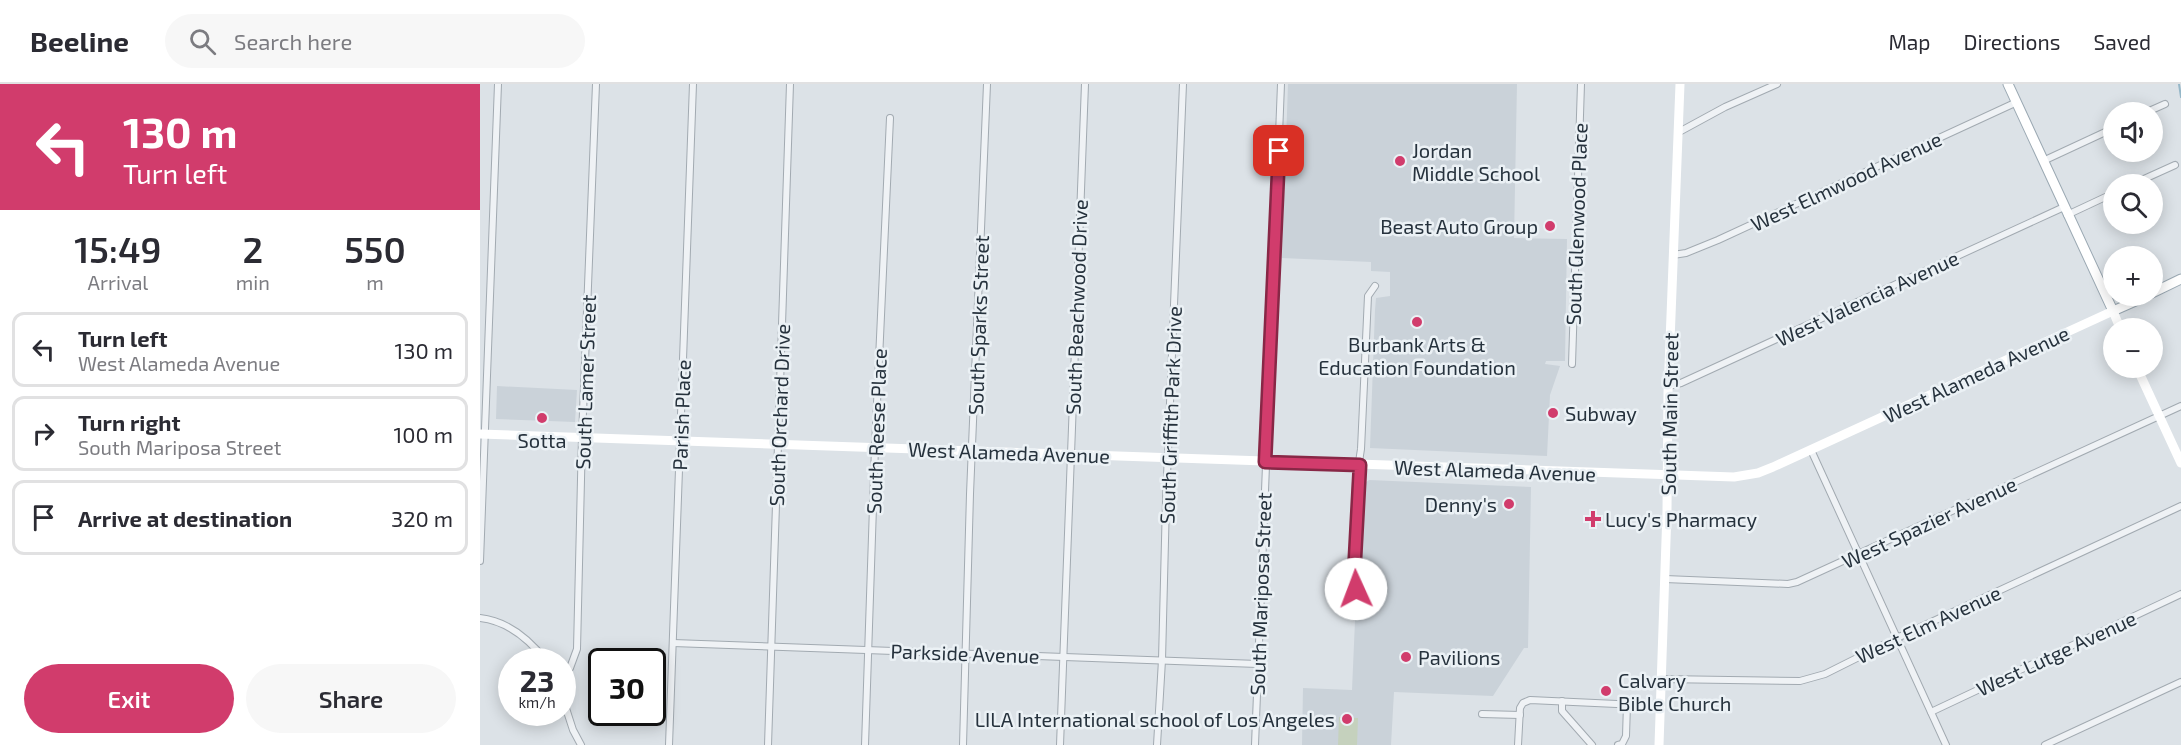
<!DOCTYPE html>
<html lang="en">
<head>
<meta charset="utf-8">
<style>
	body { margin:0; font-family:"Exo 2",sans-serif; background:#f7f7f7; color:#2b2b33; height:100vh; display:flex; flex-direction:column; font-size:22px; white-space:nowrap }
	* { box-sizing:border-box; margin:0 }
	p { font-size:20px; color:#7c7c81 }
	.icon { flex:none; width:33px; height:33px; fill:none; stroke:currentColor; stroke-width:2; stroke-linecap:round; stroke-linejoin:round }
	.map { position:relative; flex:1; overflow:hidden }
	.panel { display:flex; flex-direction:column; background:#fff; width:480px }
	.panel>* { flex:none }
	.hud { background:#d13c6c; color:#fff; overflow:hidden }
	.buttons { position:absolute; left:1623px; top:18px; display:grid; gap:12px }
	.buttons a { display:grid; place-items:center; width:60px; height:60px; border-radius:50%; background:#fff; box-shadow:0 3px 15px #0003; font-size:30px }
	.speed { position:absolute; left:18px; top:564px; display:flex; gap:12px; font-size:30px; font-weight:700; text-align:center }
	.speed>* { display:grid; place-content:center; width:78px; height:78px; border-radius:50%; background:#fff; box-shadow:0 3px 15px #0003; line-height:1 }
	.speed small { font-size:15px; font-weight:400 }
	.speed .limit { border:3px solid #111; border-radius:9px; background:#fff; color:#111 }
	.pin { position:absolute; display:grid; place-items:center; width:51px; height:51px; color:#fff; margin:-26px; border-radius:12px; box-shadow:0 3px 9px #0006 }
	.me { position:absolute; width:66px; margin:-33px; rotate:358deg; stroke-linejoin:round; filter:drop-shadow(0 0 4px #0008) }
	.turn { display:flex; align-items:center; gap:21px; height:126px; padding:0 24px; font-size:27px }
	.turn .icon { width:78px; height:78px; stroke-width:2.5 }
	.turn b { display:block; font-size:42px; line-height:51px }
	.eta { display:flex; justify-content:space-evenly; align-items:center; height:102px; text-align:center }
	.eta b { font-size:36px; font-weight:600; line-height:42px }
	.button { display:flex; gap:12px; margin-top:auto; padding:12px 24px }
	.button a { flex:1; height:69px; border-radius:36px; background:#d13c6c; color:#fff; font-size:24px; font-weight:600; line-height:69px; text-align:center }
	.button a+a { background:#f7f7f7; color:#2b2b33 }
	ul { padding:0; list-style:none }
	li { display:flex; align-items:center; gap:18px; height:75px; margin:0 12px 9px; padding:0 12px; border:3px solid #e1e1e2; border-radius:12px }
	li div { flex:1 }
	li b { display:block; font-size:22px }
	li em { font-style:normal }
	header { display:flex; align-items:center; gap:36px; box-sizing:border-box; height:84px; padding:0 30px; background:#fff; border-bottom:2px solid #e1e1e2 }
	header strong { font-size:28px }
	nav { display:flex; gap:33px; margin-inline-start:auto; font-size:21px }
	.search { width:420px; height:54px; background:#f7f7f7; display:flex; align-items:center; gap:15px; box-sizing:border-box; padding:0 21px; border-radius:33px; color:#7c7c81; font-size:22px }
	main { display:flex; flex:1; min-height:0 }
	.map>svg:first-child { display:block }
</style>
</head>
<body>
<header>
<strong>Beeline</strong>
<div class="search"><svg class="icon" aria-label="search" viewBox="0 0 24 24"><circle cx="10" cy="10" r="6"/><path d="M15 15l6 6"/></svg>Search here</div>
<nav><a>Map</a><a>Directions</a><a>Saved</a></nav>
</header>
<main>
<section class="panel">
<div class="hud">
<div class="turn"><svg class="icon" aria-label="left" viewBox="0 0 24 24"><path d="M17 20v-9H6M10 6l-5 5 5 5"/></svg><div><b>130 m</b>Turn left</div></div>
</div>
<div class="eta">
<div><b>15:49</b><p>Arrival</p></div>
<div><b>2</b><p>min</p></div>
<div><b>550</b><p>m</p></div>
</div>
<ul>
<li><svg class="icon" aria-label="left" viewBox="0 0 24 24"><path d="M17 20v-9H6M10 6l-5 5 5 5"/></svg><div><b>Turn left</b><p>West Alameda Avenue</p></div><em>130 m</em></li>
<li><svg class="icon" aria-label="right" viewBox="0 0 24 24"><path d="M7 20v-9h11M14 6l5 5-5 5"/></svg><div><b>Turn right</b><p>South Mariposa Street</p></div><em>100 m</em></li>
<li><svg class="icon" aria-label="arrive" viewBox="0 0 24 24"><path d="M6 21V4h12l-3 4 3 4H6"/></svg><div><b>Arrive at destination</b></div><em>320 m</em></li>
</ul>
<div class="button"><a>Exit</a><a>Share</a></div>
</section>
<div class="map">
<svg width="1701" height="661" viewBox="0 0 1701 661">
	<rect width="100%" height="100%" fill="#dce2e7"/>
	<!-- built -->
	<g fill="#cad2d9">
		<path d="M808,0H1037L1034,154L1087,155L1085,277H1066L1065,280L1080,282L1070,311L1067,372L890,364L895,226L896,214L910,212V188L891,187V178L802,174Z"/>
		<path d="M17,302L97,306L95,338L16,335Z"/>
		<path d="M889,396L1051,403L1048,564H1044L1013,612L914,608L911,661H822L823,604L872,606L875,537L879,520L887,517L888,510V503L881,489L884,406L885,399Z"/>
	</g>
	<!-- green -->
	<path fill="#c5d1bd" d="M859,633L878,634L877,661H858Z"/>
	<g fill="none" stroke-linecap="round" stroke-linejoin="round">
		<!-- stream -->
		<path stroke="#95b7c8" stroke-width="2" d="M1699,0L1701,13"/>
		<!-- street casing -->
		<g stroke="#a2aab1" stroke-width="8">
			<g id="street">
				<path d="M1667,28L1685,20"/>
				<path d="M1199,48L1245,23L1297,0"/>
				<path d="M1563,77L1634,44"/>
				<path d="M1653,100L1695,81"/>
				<path d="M1587,131L1634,109"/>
				<path d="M1193,171L1206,169L1238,156L1537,18"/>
				<path d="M1092,280L1101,0"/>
				<path d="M1189,302L1201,299L1584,123"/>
				<path d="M1331,366L1466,661"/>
				<path d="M877,427L875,423L876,397L881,365L888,212L895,202"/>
				<path d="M0,477L18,0"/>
				<path d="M1185,495L1308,500L1317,498L1701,322"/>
				<path d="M876,505L875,492L877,425"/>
				<path d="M0,534C28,537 50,556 67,578"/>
				<path d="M193,559L778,580"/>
				<path d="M82,592L90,584L97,565L102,353L116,0"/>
				<path d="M1181,595L1320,597L1345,590L1417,554L1701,422"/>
				<path d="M82,612L93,646L101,661"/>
				<path d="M1082,617V627L1112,661"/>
				<path d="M1451,628L1701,510"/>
				<path d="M1002,630L1040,631"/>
				<path d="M189,661L213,0"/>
				<path d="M288,661L310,0"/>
				<path d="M385,661L395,363L410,34"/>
				<path d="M483,661L490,410L507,0"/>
				<path d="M580,661L605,0"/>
				<path d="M677,661L682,576L686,417L703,0"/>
				<path d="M775,661C783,441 793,220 801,0"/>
				<path d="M1038,661L1040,624L1043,619L1050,616L1180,622"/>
				<path d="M1138,661L1142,660L1146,652L1147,620"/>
				<path d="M1565,661L1701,598"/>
			</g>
		</g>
		<!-- primary casing -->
		<g stroke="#9ba9b3" stroke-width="11">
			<g id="primary">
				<path d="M1528,0L1633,227L1667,212"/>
				<path d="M1672,209L1701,195"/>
			</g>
		</g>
		<!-- street -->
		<use href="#street" stroke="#eff2f5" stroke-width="6"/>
		<!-- secondary -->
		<g stroke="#fff" stroke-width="9">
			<path d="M1657,284L1701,379"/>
			<path d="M0,350L1254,393L1278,389L1293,383L1633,227L1640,244"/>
			<path d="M1179,661L1187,427L1188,309L1200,0"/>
		</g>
		<!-- primary -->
		<use href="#primary" stroke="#fff" stroke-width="9"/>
	</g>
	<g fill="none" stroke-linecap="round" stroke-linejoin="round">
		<!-- route casing -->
		<g stroke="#882746" stroke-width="15">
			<path id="route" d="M799,67L785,378L880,381L874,492L876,505"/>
		</g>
		<!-- route -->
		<use href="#route" stroke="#d13c6c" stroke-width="10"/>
	</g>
	<!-- markers -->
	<g fill="#d13c6c" stroke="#ebf1f5" stroke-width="2">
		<circle cx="920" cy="77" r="6"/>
		<circle cx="1070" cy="142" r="6"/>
		<circle cx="937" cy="238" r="6"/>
		<circle cx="1073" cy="329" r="6"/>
		<circle cx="62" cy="334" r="6"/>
		<circle cx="1029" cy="420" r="6"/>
		<path d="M1110 426h6v6h6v6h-6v6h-6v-6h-6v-6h6z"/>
		<circle cx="926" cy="573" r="6"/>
		<circle cx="1126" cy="607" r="6"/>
		<circle cx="867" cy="635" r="6"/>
	</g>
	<g text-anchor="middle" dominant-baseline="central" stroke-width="5" stroke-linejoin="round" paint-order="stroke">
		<!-- poi labels -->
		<g font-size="20" fill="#26323d" stroke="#ebf1f5" text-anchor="start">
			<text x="932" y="66">Jordan<tspan x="932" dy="23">Middle School</tspan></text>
			<text x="1058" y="142" text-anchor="end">Beast Auto Group</text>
			<text x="937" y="260" text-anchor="middle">Burbank Arts &amp;<tspan x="937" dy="23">Education Foundation</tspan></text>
			<text x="1085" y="329">Subway</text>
			<text x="62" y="356" text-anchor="middle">Sotta</text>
			<text x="1017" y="420" text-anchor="end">Denny's</text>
			<text x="1125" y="435">Lucy's Pharmacy</text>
			<text x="938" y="573">Pavilions</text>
			<text x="1138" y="596">Calvary<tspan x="1138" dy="23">Bible Church</tspan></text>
			<text x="855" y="635" text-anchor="end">LILA International school of Los Angeles</text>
		</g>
		<!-- street labels -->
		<g font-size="20" fill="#26323d" stroke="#ebf1f5">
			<text transform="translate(1366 97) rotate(-25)">West Elmwood Avenue</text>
			<text transform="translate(1096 140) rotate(-88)">South Glenwood Place</text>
			<text transform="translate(1387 214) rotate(-25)">West Valencia Avenue</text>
			<text transform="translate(596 223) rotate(-88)">South Beachwood Drive</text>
			<text transform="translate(498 241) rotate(-88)">South Sparks Street</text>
			<text transform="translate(1496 290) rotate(-25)">West Alameda Avenue</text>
			<text transform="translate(105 298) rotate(-88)">South Lamer Street</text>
			<text transform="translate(1189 330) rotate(-89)">South Main Street</text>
			<text transform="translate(201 331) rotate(-88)">Parish Place</text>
			<text transform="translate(299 331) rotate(-88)">South Orchard Drive</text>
			<text transform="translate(690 331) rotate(-88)">South Griffith Park Drive</text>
			<text transform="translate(396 347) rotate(-88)">South Reese Place</text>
			<text transform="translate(529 368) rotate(2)">West Alameda Avenue</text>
			<text transform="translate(1015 386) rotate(2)">West Alameda Avenue</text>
			<text transform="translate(1449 438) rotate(-25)">West Spazier Avenue</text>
			<text transform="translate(780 510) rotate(-88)">South Mariposa Street</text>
			<text transform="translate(1448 540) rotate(-25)">West Elm Avenue</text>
			<text transform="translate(485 569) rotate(2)">Parkside Avenue</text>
			<text transform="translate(1576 569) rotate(-25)">West Lutge Avenue</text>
		</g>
	</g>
</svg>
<div class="buttons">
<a><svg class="icon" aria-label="sound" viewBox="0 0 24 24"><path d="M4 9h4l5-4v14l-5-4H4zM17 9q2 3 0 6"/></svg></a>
<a><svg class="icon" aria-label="search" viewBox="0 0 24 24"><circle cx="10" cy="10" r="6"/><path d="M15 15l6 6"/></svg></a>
<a>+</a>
<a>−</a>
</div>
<div class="speed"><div>23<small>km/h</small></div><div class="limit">30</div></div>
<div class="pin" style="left:799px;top:67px;background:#d93025"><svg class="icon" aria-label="arrive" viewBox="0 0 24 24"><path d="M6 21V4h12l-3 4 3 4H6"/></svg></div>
<svg class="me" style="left:876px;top:505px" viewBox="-20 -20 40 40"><circle r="19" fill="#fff"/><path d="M0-13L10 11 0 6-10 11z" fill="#d13c6c"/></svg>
</div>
</main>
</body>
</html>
